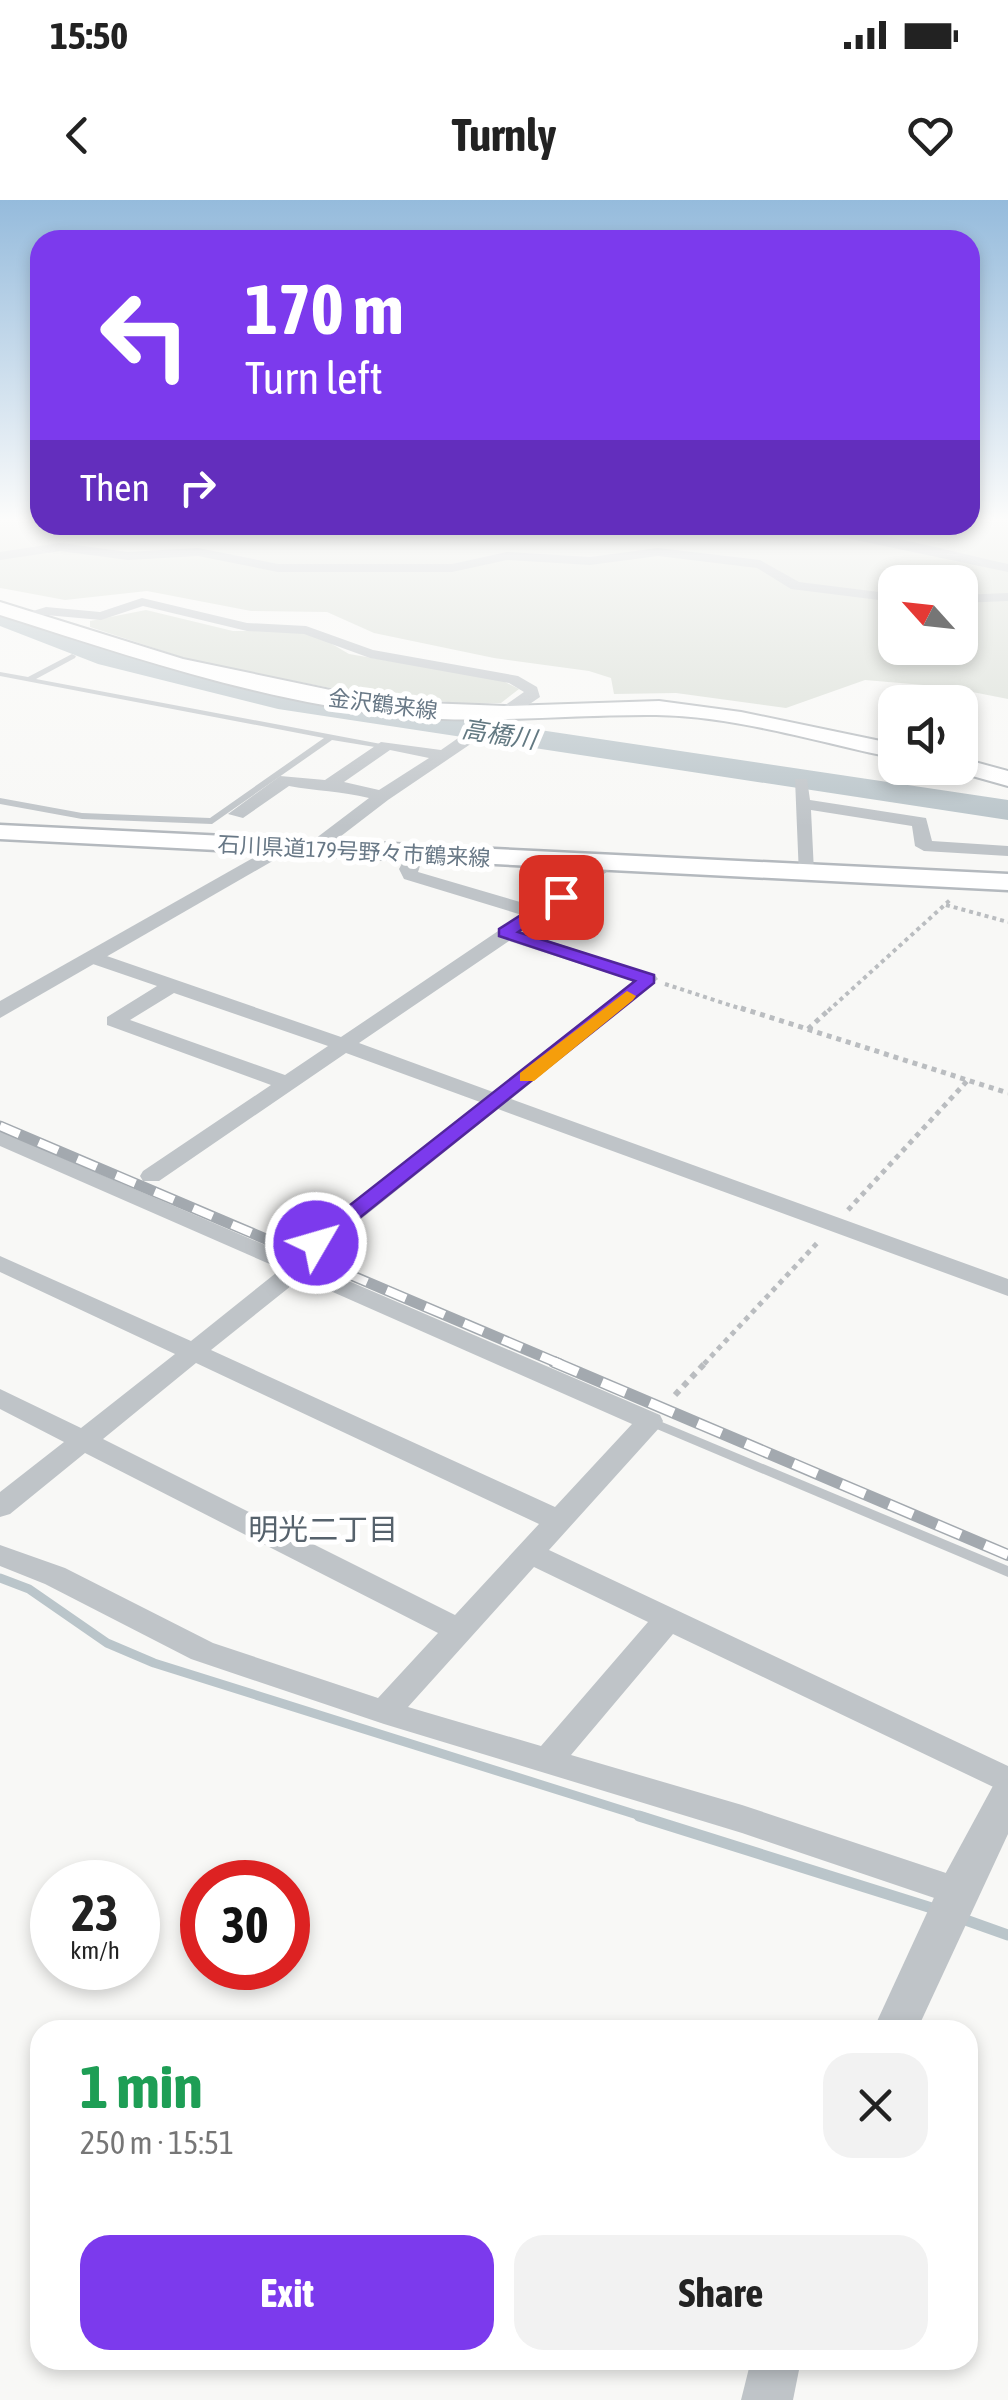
<!DOCTYPE html>
<html lang="en">
<head>
<meta charset="utf-8">
<style>
	body { margin:0; font-family:"Asap Condensed","Noto Sans JP",sans-serif; background:#f2f2f2; color:#222; height:100vh; display:flex; flex-direction:column; font-size:38px; white-space:nowrap }
	* { box-sizing:border-box; margin:0 }
	p { font-size:32px; color:#767676 }
	.icon { flex:none; width:55px; height:55px; fill:none; stroke:currentColor; stroke-width:2; stroke-linecap:round; stroke-linejoin:round }
	.map { position:relative; flex:1; overflow:hidden }
	.details { position:absolute; left:30px; top:1820px; width:948px; height:350px; display:flex; flex-direction:column; background:#fff; border-radius:30px; box-shadow:0 5px 15px #0003 }
	.details>* { flex:none }
	.banner { position:absolute; left:30px; top:30px; width:950px; height:305px; border-radius:30px; box-shadow:0 5px 15px #0003; background:#7c3aed; color:#fff; overflow:hidden }
	.needle { width:65px; rotate:297deg }
	.buttons { position:absolute; left:878px; top:365px; display:grid; gap:20px }
	.buttons a { display:grid; place-items:center; width:100px; height:100px; border-radius:20px; background:#fff; box-shadow:0 5px 15px #0003; font-size:50px }
	.speed { position:absolute; left:30px; top:1660px; display:flex; gap:20px; font-size:50px; font-weight:700; text-align:center }
	.speed>* { display:grid; place-content:center; width:130px; height:130px; border-radius:50%; background:#fff; box-shadow:0 5px 15px #0003; line-height:1 }
	.speed small { font-size:25px; font-weight:400 }
	.speed .limit { border:15px solid #d22; background:#fff; color:#111 }
	.pin { position:absolute; display:grid; place-items:center; width:85px; height:85px; color:#fff; margin:-42px; border-radius:20px; box-shadow:0 5px 15px #0006 }
	.me { position:absolute; width:110px; margin:-55px; rotate:52deg; stroke-linejoin:round; filter:drop-shadow(0 0 8px #0008) }
	.turn { display:flex; align-items:center; gap:35px; height:210px; padding:0 50px; font-size:45px }
	.turn .icon { width:130px; height:130px; stroke-width:2.5 }
	.turn b { display:block; font-size:70px; line-height:85px }
	.then { display:flex; align-items:center; height:95px; padding:0 50px; background:#0003; gap:20px; font-size:38px }
	.round { display:grid; place-items:center; flex:none; width:105px; height:105px; border-radius:30px; background:#f2f2f2 }
	.summary { display:flex; align-items:center; justify-content:space-between; height:170px; padding:0 50px }
	h1 { font-size:60px; font-weight:700; line-height:75px; color:#1e9e55 }
	.action { display:flex; gap:20px; margin-top:auto; padding:20px 50px }
	.action a { flex:1; height:115px; border-radius:30px; background:#7c3aed; color:#fff; font-size:40px; font-weight:700; line-height:115px; text-align:center }
	.action a+a { background:#f2f2f2; color:#222 }
	.status { display:flex; justify-content:space-between; align-items:center; height:70px; padding:0 50px; background:#fff; direction:ltr }
	.status svg { height:28px; fill:currentColor }
	header { display:flex; justify-content:space-between; align-items:center; height:130px; padding:0 50px; background:#fff; font-size:45px; font-weight:700 }
	.map>svg:first-child { display:block }
</style>
</head>
<body>
<div class="status"><b>15:50</b><svg viewBox="0 0 49 12"><path d="M0 12V9h3v3zM5 12V6h3v6zM10 12V3h3v9zM15 12V0h3v12zM26 1h20v11H26zM47 4h2v5h-2z"/></svg></div>
<header><svg class="icon" aria-label="back" viewBox="0 0 24 24"><path d="M15 5l-7 7 7 7"/></svg>Turnly<svg class="icon" aria-label="heart" viewBox="0 0 24 24"><path d="M12 20l-8-8c-3-5 5-10 8-4 3-6 11-1 8 4z"/></svg></header>
<div class="map">
<svg width="1008" height="2200" viewBox="0 0 1008 2200">
	<rect width="100%" height="100%" fill="#f8f8f6"/>
	<!-- green -->
	<g fill="#d8ddd5" fill-rule="evenodd">
		<path d="M0,319H40V325H970V319H1008V499L947,487L865,480L786,508L676,493L614,494L611,478L589,471L494,458L374,433L327,412L251,411L147,391L65,400L6,389L0,388ZM895,382H960V448H895Z"/>
		<path d="M146,410L233,431H292L320,437L349,454L501,480L519,489L501,503L467,504L351,492L197,462L90,427V421Z"/>
	</g>
	<g fill="none" stroke-linecap="round" stroke-linejoin="round">
		<!-- stream-far1 -->
		<path stroke="#bac5ca" stroke-width="9" d="M0,1378L29,1389L107,1443L154,1463L647,1618"/>
		<!-- stream -->
		<g stroke="#bac5ca" stroke-width="11">
			<path d="M639,1616L938,1710"/>
			<path d="M960,1718L1008,1735"/>
		</g>
		<!-- river -->
		<path fill="#bac5ca" fill-rule="evenodd" d="M0,409L118,452L278,491L1008,600V620L278,509L98,464L0,426Z"/>
		<!-- secondary casing -->
		<g stroke="#b4b9be" stroke-width="5">
			<path id="secondary" d="M0,625L1008,674V690L0,639Z"/>
		</g>
		<!-- primary casing -->
		<g stroke="#b3b8bc" stroke-width="4">
			<g id="primary">
				<path d="M0,402L183,459L354,495L399,502L505,506L659,501L741,512L895,544V558C818,542 735,516 656,515C570,514 483,525 397,516C261,501 129,456 0,415Z"/>
				<path d="M960,558L1008,571V586L951,570L949,568H960Z"/>
			</g>
		</g>
		<!-- path-far2 -->
		<g stroke="#babdc0" stroke-width="4" stroke-dasharray="4 4" stroke-linecap="butt">
			<path d="M946,705L1008,722"/>
			<path d="M665,784L748,811"/>
			<path d="M828,811L950,700"/>
		</g>
		<!-- path-far1 -->
		<g stroke="#babdc0" stroke-width="5" stroke-dasharray="5 5" stroke-linecap="butt">
			<path d="M741,808L1008,893"/>
			<path d="M808,829L831,808"/>
			<path d="M848,1010L968,880"/>
			<path d="M704,1164L820,1040"/>
		</g>
		<!-- path -->
		<path stroke="#babdc0" stroke-width="6" stroke-dasharray="6 6" stroke-linecap="butt" d="M675,1195L706,1162"/>
		<!-- service -->
		<g fill="#bfc4c8" fill-rule="evenodd">
			<path d="M72,454L76,456L75,458L36,479L381,544L385,546L381,548L332,540L212,624L82,619L0,604V598L82,613L210,618L324,538L0,476V472L28,477Z"/>
			<path d="M650,1217L1008,1366V1377L645,1224L643,1221Z"/>
		</g>
		<!-- minor -->
		<g fill="#bfc4c8" fill-rule="evenodd">
			<path d="M784,325C859,325 935,348 1008,364V372Z"/>
			<path d="M60,343L128,352L198,348L278,364H452L507,352L590,357L658,348L760,360L799,382L895,394V402L791,389L757,368L658,356L590,365L507,360L452,372H278L198,356L128,360L60,351L0,360V352Z"/>
			<path d="M1008,393V401L960,403V395Z"/>
			<path d="M142,398L247,423L306,426L373,450L518,476L537,487L540,497L388,600L319,653H307V645L369,598C341,591 316,591 289,586L243,618L228,614L280,576L325,580L381,542L441,550L524,492L509,483L370,458L304,434L247,431L143,406L101,420L46,415L27,419L20,415L46,407L100,412ZM390,550L429,558L379,590L344,582Z"/>
			<path d="M795,579H807L810,600L926,618L932,641L1008,646V656L924,651L915,646L912,626L811,610L814,672L811,676H799Z"/>
			<path d="M415,649L424,654L418,672L534,706L603,660H615L618,664L522,732L655,775L658,779L511,899L1008,1079V1096L498,909L325,1048H307L304,1043L307,1038L480,902L346,853L159,981H143L140,976L143,971L271,885L107,825V817L157,786L87,762V754H101L341,837L522,715L404,679L399,669L409,650ZM509,741L633,781L493,892L359,843ZM174,793L328,846L285,875L130,820Z"/>
			<path d="M0,931L660,1215L663,1221L660,1227L549,1350L1008,1566V1594L673,1434L571,1555L742,1605L970,1681L975,1691L970,1701L958,1706L742,1633L384,1524L191,1459L45,1384L0,1366V1345L65,1368L213,1443L378,1498L438,1433L85,1253L10,1314L0,1317V1292L64,1242L0,1209V1189L81,1228L175,1154L0,1072V1056L191,1141L281,1069L0,946ZM301,1078L632,1224L555,1307L211,1150ZM196,1163L539,1324L455,1415L103,1239ZM534,1367L648,1422L541,1546L408,1507Z"/>
		</g>
		<!-- tertiary -->
		<g fill="#bfc4c8" fill-rule="evenodd">
			<path d="M283,641L294,647L290,651L0,818V801Z"/>
			<path d="M1008,1579V1634L917,1830H873L943,1678L994,1584Z"/>
			<path d="M751,2160H801L793,2200H741Z"/>
		</g>
		<!-- secondary -->
		<use href="#secondary" fill="#fff" fill-rule="evenodd"/>
		<!-- primary -->
		<use href="#primary" fill="#fff" fill-rule="evenodd"/>
		<!-- rail-far1 casing -->
		<g stroke="#a3a9af" stroke-width="11">
			<path id="rail-far1" d="M0,926L560,1164"/>
		</g>
		<!-- rail casing -->
		<g stroke="#a3a9af" stroke-width="12">
			<path id="rail" d="M554,1162L1008,1355"/>
		</g>
		<!-- rail-far1 -->
		<use href="#rail-far1" stroke="#fff" stroke-width="8" stroke-dasharray="21" stroke-linecap="butt"/>
		<!-- rail -->
		<use href="#rail" stroke="#fff" stroke-width="9" stroke-dasharray="26" stroke-linecap="butt"/>
	</g>
	<!-- sky -->
	<linearGradient id="sky" x2="0" y2="1"><stop stop-color="#95bbdc"/><stop offset="0.51" stop-color="#fcfcfb"/><stop offset="1" stop-color="#fcfcfb" stop-opacity="0"/></linearGradient>
	<rect width="1008" height="627" fill="url(#sky)"/>
	<!-- route -->
	<path fill="#7c3aed" stroke="#51269a" stroke-width="2.5" d="M555,693L569,697L518,732L654,775V783L323,1047H308L305,1043L308,1038L635,781L499,736V729Z"/>
	<!-- slow -->
	<path fill="#f59e0b" d="M627,791L636,796L633,800L534,881H520V873Z"/>
	<g text-anchor="middle" dominant-baseline="central" stroke-width="10" stroke-linejoin="round" paint-order="stroke">
		<!-- far-street labels -->
		<g font-size="22" fill="#687886" stroke="#fff">
			<text transform="translate(383 504) rotate(7)">金沢鶴来線</text>
			<text transform="translate(354 651) rotate(3)">石川県道179号野々市鶴来線</text>
		</g>
		<!-- far-water labels -->
		<g font-size="25" font-style="italic" fill="#637982" stroke="#fff">
			<text transform="translate(499 534) rotate(9)">高橋川</text>
		</g>
		<!-- neighbourhood labels -->
		<g font-size="30" fill="#56626c" stroke="#fff">
			<text x="323" y="1329">明光二丁目</text>
		</g>
	</g>
</svg>
<div class="buttons">
<a><svg class="needle" viewBox="-14 -14 28 28"><path d="M0-13l5 13h-10z" fill="#e53935"/><path d="M0 13l5-13h-10z" fill="#767676"/></svg></a>
<a><svg class="icon" aria-label="sound" viewBox="0 0 24 24"><path d="M4 9h4l5-4v14l-5-4H4zM17 9q2 3 0 6"/></svg></a>
</div>
<div class="speed"><div>23<small>km/h</small></div><div class="limit">30</div></div>
<div class="pin" style="left:561px;top:697px;background:#d93025"><svg class="icon" aria-label="arrive" viewBox="0 0 24 24"><path d="M6 21V4h12l-3 4 3 4H6"/></svg></div>
<svg class="me" style="left:316px;top:1043px" viewBox="-20 -20 40 40"><circle r="17" fill="#7c3aed" stroke="#fff" stroke-width="3"/><path d="M0-11L8 9 0 5-8 9z" fill="#fff"/></svg>
<div class="banner">
<div class="turn"><svg class="icon" aria-label="left" viewBox="0 0 24 24"><path d="M17 20v-9H6M10 6l-5 5 5 5"/></svg><div><b>170 m</b>Turn left</div></div>
<div class="then">Then<svg class="icon" aria-label="right" viewBox="0 0 24 24"><path d="M7 20v-9h11M14 6l5 5-5 5"/></svg></div>
</div>
<section class="details">
<div class="summary"><div><h1>1 min</h1><p>250 m · 15:51</p></div><a class="round"><svg class="icon" aria-label="close" viewBox="0 0 24 24"><path d="M6 6l12 12M18 6L6 18"/></svg></a></div>
<div class="action"><a>Exit</a><a>Share</a></div>
</section>
</div>
</body>
</html>
